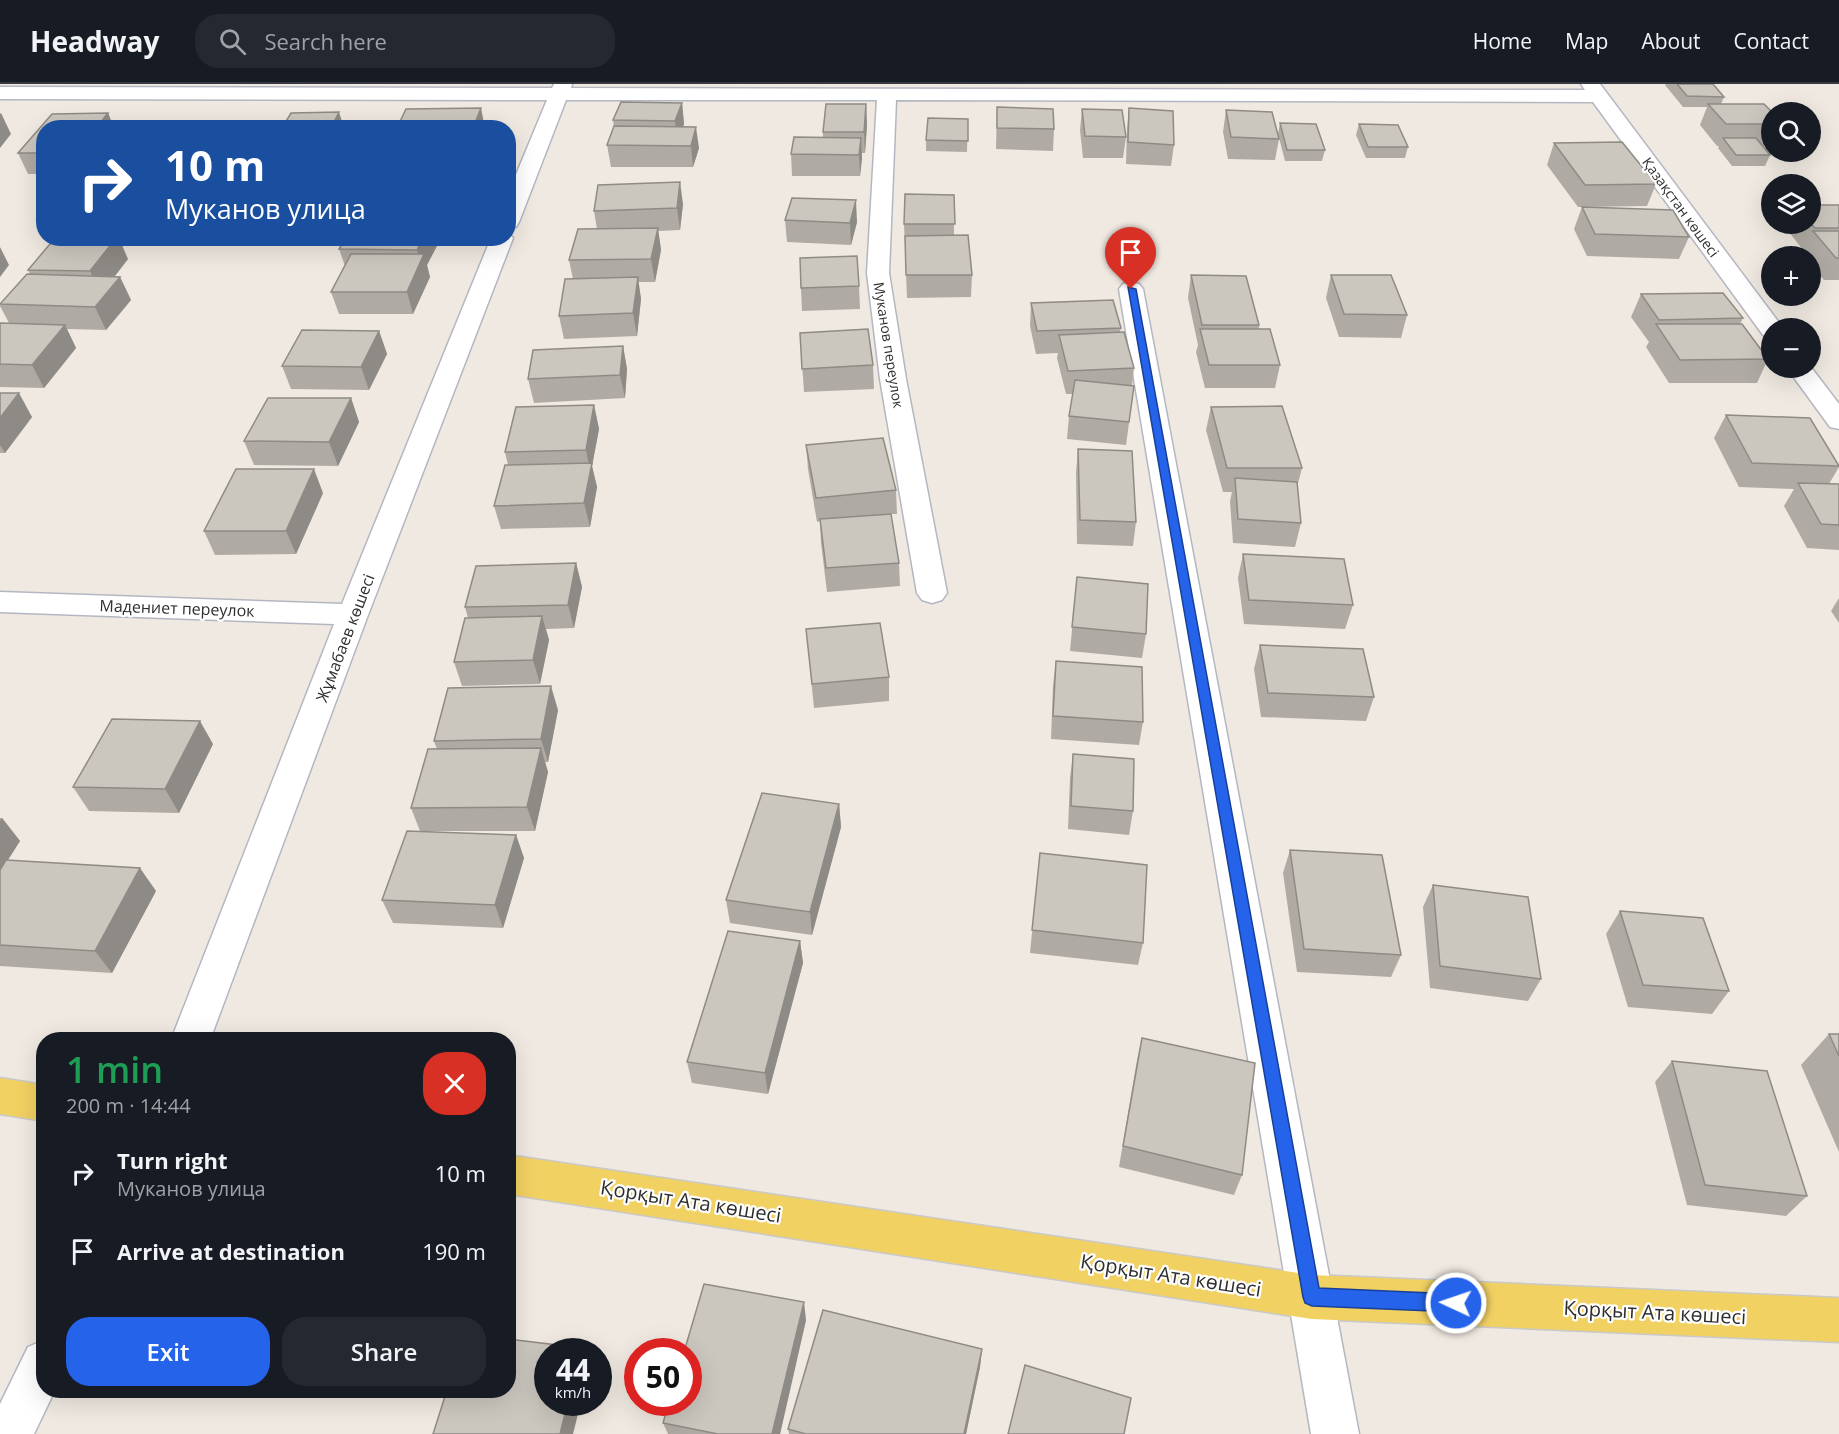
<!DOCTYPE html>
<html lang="en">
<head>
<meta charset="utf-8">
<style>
	body { margin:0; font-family:"Open Sans",sans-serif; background:#242831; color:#f1f3f6; height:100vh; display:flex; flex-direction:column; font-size:22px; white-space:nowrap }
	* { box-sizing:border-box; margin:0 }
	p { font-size:20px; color:#9ea1a6 }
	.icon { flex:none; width:33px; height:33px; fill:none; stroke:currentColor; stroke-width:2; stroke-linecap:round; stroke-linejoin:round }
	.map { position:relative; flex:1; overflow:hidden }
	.panel { position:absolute; left:36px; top:948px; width:480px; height:366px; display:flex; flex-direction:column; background:#171b24; border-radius:24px; box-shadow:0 6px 24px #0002 }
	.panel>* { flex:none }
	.top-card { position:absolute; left:36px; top:36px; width:480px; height:126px; border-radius:24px; box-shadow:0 6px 24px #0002; background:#1a4fa0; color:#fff; overflow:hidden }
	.fabs { position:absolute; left:1761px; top:18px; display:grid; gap:12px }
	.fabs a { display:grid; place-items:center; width:60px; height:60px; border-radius:50%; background:#171b24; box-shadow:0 6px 24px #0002; font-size:30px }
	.speed { position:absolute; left:534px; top:1254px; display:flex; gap:12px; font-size:30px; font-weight:700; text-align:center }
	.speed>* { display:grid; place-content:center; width:78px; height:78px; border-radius:50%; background:#171b24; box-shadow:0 6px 24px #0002; line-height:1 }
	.speed small { font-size:15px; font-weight:400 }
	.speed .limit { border:9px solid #d22; background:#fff; color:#111 }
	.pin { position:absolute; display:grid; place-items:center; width:51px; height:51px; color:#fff; margin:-62px -26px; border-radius:50% 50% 50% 0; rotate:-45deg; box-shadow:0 0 6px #0007 }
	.pin .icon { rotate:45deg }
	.me { position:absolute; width:66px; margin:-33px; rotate:273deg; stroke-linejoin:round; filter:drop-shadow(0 0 4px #0008) }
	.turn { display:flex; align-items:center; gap:21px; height:126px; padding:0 30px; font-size:27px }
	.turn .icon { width:78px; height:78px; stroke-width:2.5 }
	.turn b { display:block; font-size:42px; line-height:51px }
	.round { display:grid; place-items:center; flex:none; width:63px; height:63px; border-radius:24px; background:#242831 }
	.head { display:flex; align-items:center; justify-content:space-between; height:102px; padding:0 30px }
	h1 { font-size:36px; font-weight:600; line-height:45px; color:#1e9e55 }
	.action { display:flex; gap:12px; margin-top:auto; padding:12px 30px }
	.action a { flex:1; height:69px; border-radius:24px; background:#2563eb; color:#fff; font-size:24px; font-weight:600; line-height:69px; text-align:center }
	.action a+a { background:#242831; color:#f1f3f6 }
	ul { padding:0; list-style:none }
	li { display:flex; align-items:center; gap:18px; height:78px; padding:0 30px }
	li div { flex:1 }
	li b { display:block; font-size:22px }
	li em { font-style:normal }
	header { display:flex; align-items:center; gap:36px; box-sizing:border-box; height:84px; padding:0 30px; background:#171b24; border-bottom:2px solid #363941 }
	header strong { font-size:28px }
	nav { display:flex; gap:33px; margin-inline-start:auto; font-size:21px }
	.search { width:420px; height:54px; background:#242831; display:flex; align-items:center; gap:15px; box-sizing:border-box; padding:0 21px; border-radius:24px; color:#9ea1a6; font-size:22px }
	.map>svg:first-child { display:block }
</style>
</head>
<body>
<header>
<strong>Headway</strong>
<div class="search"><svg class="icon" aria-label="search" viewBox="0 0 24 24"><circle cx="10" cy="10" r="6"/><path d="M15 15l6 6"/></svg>Search here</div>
<nav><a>Home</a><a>Map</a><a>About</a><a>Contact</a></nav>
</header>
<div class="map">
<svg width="1839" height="1350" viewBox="0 0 1839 1350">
	<rect width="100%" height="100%" fill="#efe9e1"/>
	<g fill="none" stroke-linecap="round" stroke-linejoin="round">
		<!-- minor casing -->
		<g stroke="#b4b7c1" stroke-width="3">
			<g id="minor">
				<path d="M554,0H572L571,4L1585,6L1581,0H1600L1783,244H1772V253L1763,251L1593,18L896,16L889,189L906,295L947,509L942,516L932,519L922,516L917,509L880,295L867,189L877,16H566L519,138L516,143L508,144V110L547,16L0,15V3L552,4Z"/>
				<path d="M508,149L513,154L368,531L210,956H171L334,540L0,528V508L342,520L491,154H508Z"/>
				<path d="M1131,198L1139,200L1143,205L1359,1350H1311L1119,205L1123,200Z"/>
				<path d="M1810,282L1839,320V345L1830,343L1787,284Z"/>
				<path d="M44,1256V1306H55L34,1350H0V1320L28,1263Z"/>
			</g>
		</g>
		<!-- major casing -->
		<g stroke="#c9c9c9" stroke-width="3">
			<g id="major">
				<path d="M0,994L44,1001V1037L0,1030Z"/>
				<path d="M508,1071L1312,1191L1839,1214V1258L1312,1235L508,1110Z"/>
			</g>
		</g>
		<!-- minor -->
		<use href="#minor" fill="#fff" fill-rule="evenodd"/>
		<!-- major -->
		<use href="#major" fill="#f2d163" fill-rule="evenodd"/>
	</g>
	<!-- wall -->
	<g fill="#afaba4">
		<path d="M1666,0H1713L1724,13L1721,20L1772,28V62H1763L1770,71L1765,82H1732L1718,64L1719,62H1717L1700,41L1707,23H1683L1665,1Z"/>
		<path d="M682,19L684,40L683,43L699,64L693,83H611L607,61L614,43L613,36Z"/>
		<path d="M866,20L867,41L865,69H862L860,92H792L791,70L823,53V48Z"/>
		<path d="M997,23L1054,45L1053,67L996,65Z"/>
		<path d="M1129,24L1174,61L1171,82L1126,80L1127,45Z"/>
		<path d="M1082,25L1126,53L1123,74H1083L1080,46Z"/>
		<path d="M1226,26L1279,55L1275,76L1228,75L1223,48Z"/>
		<path d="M108,29L114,44H44V90H28L18,69L52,30Z"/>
		<path d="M968,35L967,68L926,67V56Z"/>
		<path d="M1280,39L1325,66L1322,77H1285L1278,50Z"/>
		<path d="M1359,40L1408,63L1405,74H1366L1356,51Z"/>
		<path d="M1554,59L1656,100L1647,122L1582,123L1689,153L1679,175L1587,172L1574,145L1582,123H1578L1547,81Z"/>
		<path d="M954,111V151L972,191L971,213L907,214L904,140Z"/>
		<path d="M683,120L680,146L658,147L661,166L655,198H638L641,215L637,252L564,255L559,232L573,195L569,176L597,145L594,127Z"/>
		<path d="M1810,121H1839V196H1824L1810,180V172H1804L1802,169L1803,166L1785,143L1786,140H1810Z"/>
		<path d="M785,136L857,138L851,161L787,158Z"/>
		<path d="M346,154H440V156L427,181L430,193L413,230H339L331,208L345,182L339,165Z"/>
		<path d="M128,175L114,193H120L131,216L106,246L67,245L76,264L44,304L0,303V239H9L0,222V220L30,190L28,186Z"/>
		<path d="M1191,191L1259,241V245L1280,281L1275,304H1205L1196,268L1198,261L1188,214Z"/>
		<path d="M1331,191L1407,231L1401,254L1339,253L1326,214Z"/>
		<path d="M859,202L860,225L802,227L801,204Z"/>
		<path d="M1641,210L1743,234L1740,240L1768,275L1757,299H1669L1646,263L1649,258L1631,233Z"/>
		<path d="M1031,219L1121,244L1120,248L1134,284L1132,302H1134L1126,361L1067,355L1069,332L1073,310H1066L1057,274L1058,269L1036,270L1030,242Z"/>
		<path d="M379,247L387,270L369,306L291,305L282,282Z"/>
		<path d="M800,249L873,281L874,305L804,308Z"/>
		<path d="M623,262L627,285L625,314L534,319L528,295Z"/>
		<path d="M0,309L32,333L5,369H0Z"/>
		<path d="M351,314L359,338L338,382L254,381L244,357Z"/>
		<path d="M594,321L599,345L592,382L597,403L590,443L501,445L494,422L508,381L505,368Z"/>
		<path d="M1211,323L1302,384L1297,403L1301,439L1295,463L1233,459L1230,417L1232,408H1223L1206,346Z"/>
		<path d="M1726,331L1839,381V383L1829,400H1839V466L1807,464L1784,422L1794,405L1739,403L1714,354Z"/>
		<path d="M806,361L896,406L897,430H891L899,479L900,502L827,508L821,459L820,437L817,438L808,385Z"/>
		<path d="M1078,365L1136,438L1133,462L1077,460L1076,389Z"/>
		<path d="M323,409L296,470L215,471L204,447Z"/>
		<path d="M1243,470L1353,521L1345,545L1244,540L1238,494Z"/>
		<path d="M576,479L582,503L574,544L546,545L549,556L540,600L462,602L454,578L468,534L465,523Z"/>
		<path d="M1077,493L1146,550L1142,574L1070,567Z"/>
		<path d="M1839,514V539L1831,527Z"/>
		<path d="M806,545L889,593V617L814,624Z"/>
		<path d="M1260,561L1374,613L1366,637L1261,633L1254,585Z"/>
		<path d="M1056,577L1143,638L1139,661L1051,655L1053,601Z"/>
		<path d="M558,626L548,678H545L548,688L535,747H420L411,724L437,665L434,657Z"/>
		<path d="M213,660L179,729L89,727L73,703Z"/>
		<path d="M1073,670L1133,727L1129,751L1068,745L1070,694Z"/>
		<path d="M839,720L841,743L812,851L730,839L726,816Z"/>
		<path d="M0,734H2L20,757L8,776L156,807L112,889L0,882Z"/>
		<path d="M516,751L524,774L503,844L393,839L382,816Z"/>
		<path d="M1290,766L1401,871L1391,893L1297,888L1283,789Z"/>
		<path d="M1040,769L1143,859L1138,881L1030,869Z"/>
		<path d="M1433,801L1541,895L1528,917L1430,904L1423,823Z"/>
		<path d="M1620,827L1729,907L1712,930L1628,923L1606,850Z"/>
		<path d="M800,857L803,879L768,1010L692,999L687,978Z"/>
		<path d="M1829,950H1839V1068L1801,981Z"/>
		<path d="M1142,954L1242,1091L1234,1111L1119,1083L1137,976Z"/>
		<path d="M1672,977L1807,1112L1786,1132L1687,1121L1655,998Z"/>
		<path d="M806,1236L780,1350H668L663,1339Z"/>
		<path d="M982,1265L980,1283L966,1350H789L788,1345Z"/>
	</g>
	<!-- shaded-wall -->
	<g fill="#8e8b86">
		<path d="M682,19L684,40L677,59L675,37Z"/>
		<path d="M866,20L867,41L865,69L864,48Z"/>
		<path d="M481,24L485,44H473Z"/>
		<path d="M339,28L344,44H331Z"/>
		<path d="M1,29L11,50L0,64V30Z"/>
		<path d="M108,29L114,44H96Z"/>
		<path d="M696,43L699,64L693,83L691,62Z"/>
		<path d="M861,54L862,75L860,92L859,71Z"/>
		<path d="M680,98L683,120L680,146L677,124Z"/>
		<path d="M856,116L857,138L851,161L850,139Z"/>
		<path d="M658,144L661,166L655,198L651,175Z"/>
		<path d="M116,154H119L128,175L101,210L90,187Z"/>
		<path d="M423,154H440V156L427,181L430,193L413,230L407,208L420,178L417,166Z"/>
		<path d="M0,163L9,181L0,193Z"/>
		<path d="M120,193L131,216L106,246L95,223Z"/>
		<path d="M638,193L641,215L637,252L633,229Z"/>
		<path d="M65,241L76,264L44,304L32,281Z"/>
		<path d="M379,247L387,270L369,306L361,283Z"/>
		<path d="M623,262L627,285L625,314L620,291Z"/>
		<path d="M19,309L32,333L5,369L0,361V334Z"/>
		<path d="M351,314L359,338L338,382L329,358Z"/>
		<path d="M594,321L599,345L592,382L597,403L590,443L584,419L590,387L586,366Z"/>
		<path d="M314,385L323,409L296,470L286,447Z"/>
		<path d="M576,479L582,503L574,544L568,521Z"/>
		<path d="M542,532L549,556L540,600L533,576Z"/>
		<path d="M551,602L558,626L548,678L541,655Z"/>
		<path d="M200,637L213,660L179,729L165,705Z"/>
		<path d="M541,664L548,688L535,747L527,723Z"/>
		<path d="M839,720L841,743L812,851L810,828Z"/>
		<path d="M2,734L20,757L0,788V737Z"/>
		<path d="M516,751L524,774L503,844L495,821Z"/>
		<path d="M140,784L156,807L112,889L95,867Z"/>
		<path d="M800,857L803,879L768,1010L765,989Z"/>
		<path d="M804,1218L806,1236L780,1350H772Z"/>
		<path d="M982,1265L980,1283L966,1350H964Z"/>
		<path d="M568,1318H581L573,1350H560Z"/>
	</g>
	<!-- building -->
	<g fill="#cbc7bf" stroke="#8e8b86" stroke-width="1.5">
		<path d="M1677,0H1713L1724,13L1687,12Z"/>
		<path d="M621,18L682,19L675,37L613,36Z"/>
		<path d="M826,20H866L864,48H823Z"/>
		<path d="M1708,20H1764L1772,28V40H1726Z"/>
		<path d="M997,23L1053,25L1054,45L997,44Z"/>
		<path d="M481,24L473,44H397L406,25Z"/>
		<path d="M1129,24L1173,27L1174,61L1128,58Z"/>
		<path d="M1082,25L1122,26L1126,53L1085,52Z"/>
		<path d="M1226,26L1272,28L1279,55L1231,53Z"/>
		<path d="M339,28L331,44H282L291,29Z"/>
		<path d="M108,29L96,44H44V69H18L52,30Z"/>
		<path d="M928,34L968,35V57L926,56Z"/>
		<path d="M1280,39L1316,40L1325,66H1287Z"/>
		<path d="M234,40L231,44H188L190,41Z"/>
		<path d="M1359,40L1398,41L1408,63H1368Z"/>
		<path d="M134,41H172L170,44H132Z"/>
		<path d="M614,42L696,43L691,62L607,61Z"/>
		<path d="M794,53L861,54L859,71L791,70Z"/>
		<path d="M1723,54H1756L1770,71H1736Z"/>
		<path d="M1622,58L1656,100L1585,101L1554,59Z"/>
		<path d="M680,98L677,124L594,127L598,101Z"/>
		<path d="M905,110L954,111L955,140H904Z"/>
		<path d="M792,114L856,116L850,139L785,136Z"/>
		<path d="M1810,121H1839V144H1815L1810,139Z"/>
		<path d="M1582,123L1673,126L1689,153L1595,150Z"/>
		<path d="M658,144L651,175L569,176L578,145Z"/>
		<path d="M1813,147H1839V174H1836Z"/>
		<path d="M968,151L972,191H906L905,152Z"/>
		<path d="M55,154H116L90,187L28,186Z"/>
		<path d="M346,154H423L417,166L339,165Z"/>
		<path d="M351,170H424L407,208H331Z"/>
		<path d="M857,172L859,202L801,204L800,174Z"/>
		<path d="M27,190L120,193L95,223L0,220Z"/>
		<path d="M1191,191L1246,192L1259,241H1202Z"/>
		<path d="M1331,191H1391L1407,231L1344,230Z"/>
		<path d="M638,193L633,229L559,232L565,195Z"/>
		<path d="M1723,209L1743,234L1659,236L1641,210Z"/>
		<path d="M1113,216L1121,244L1037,247L1031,219Z"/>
		<path d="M0,239L65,241L32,281L0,280Z"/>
		<path d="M1656,240H1742L1768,275L1680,276Z"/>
		<path d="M868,245L873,281L802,285L800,249Z"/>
		<path d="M1200,245H1270L1280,281H1209Z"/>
		<path d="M302,246L379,247L361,283L282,282Z"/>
		<path d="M1124,248L1134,284L1068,287L1059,251Z"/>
		<path d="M623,262L620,291L528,295L533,266Z"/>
		<path d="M1075,296L1134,302L1129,338L1069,332Z"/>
		<path d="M0,309H19L0,334Z"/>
		<path d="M268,314H351L329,358L244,357Z"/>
		<path d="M594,321L586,366L505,368L516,323Z"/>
		<path d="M1282,322L1302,384H1227L1211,323Z"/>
		<path d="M1726,331L1810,334L1839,382L1752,379Z"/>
		<path d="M883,354L896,406L816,414L806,361Z"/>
		<path d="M1078,365L1132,367L1136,438L1080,436Z"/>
		<path d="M592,379L584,419L494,422L505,381Z"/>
		<path d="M236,385H314L286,447H204Z"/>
		<path d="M1235,394L1297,398L1301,439L1238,435Z"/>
		<path d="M1798,399L1839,400V441L1821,440Z"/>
		<path d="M891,430L899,479L826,484L820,435Z"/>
		<path d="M1243,470L1344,475L1353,521L1249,516Z"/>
		<path d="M576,479L568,521L465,523L476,482Z"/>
		<path d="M1077,493L1148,500L1146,550L1072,543Z"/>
		<path d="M542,532L533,576L454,578L465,534Z"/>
		<path d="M880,539L889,593L812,600L806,545Z"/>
		<path d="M1260,561L1363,565L1374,613L1268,609Z"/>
		<path d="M1056,577L1142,583L1143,638L1053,632Z"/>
		<path d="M551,602L541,655L434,657L448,604Z"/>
		<path d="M112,635L200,637L165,705L73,703Z"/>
		<path d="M541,664L527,723L411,724L428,665Z"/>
		<path d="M1073,670L1134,675L1133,727L1071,722Z"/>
		<path d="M762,709L839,720L810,828L726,816Z"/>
		<path d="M407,747L516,751L495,821L382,816Z"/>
		<path d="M1290,766L1382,771L1401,871L1304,865Z"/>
		<path d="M1040,769L1147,781L1143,859L1032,846Z"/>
		<path d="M6,776L140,784L95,867L0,861V786Z"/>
		<path d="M1433,801L1528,813L1541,895L1440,882Z"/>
		<path d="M1620,827L1703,834L1729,907L1643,901Z"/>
		<path d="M728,847L800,857L765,989L687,978Z"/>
		<path d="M1829,950H1839V972Z"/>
		<path d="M1142,954L1255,979L1242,1091L1123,1062Z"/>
		<path d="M1672,977L1767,987L1807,1112L1705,1101Z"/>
		<path d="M704,1200L804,1218L772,1350H718L663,1339L669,1318H688V1268H684Z"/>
		<path d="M823,1226L982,1265L964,1350H806L788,1345Z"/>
		<path d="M508,1255L582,1264L581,1268H548V1318H568L560,1350H433L447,1306H508Z"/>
		<path d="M1025,1281L1131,1314L1124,1350H1008Z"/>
	</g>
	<!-- route -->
	<path fill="#2563eb" stroke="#184099" stroke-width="1.5" d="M1128,203L1136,205L1319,1204L1456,1210L1462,1213L1465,1219L1462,1226L1456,1228L1312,1222L1305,1219L1303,1213Z"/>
	<g text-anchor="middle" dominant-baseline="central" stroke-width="4.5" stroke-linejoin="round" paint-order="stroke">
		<!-- far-street labels -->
		<g font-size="14" fill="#2e2e2e" stroke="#fff">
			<text transform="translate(1681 123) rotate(54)">Қазақстан көшесі</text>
			<text transform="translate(889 261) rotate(81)">Муканов переулок</text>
		</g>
		<!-- street labels -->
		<g font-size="16" fill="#2e2e2e" stroke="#fff">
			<text transform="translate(177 524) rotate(2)">Мадениет переулок</text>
			<text transform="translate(345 554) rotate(-69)">Жұмабаев көшесі</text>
		</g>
		<!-- near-street labels -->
		<g font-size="20" fill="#2e2e2e" stroke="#fff">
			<text transform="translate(691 1117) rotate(9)">Қорқыт Ата көшесі</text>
			<text transform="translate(1171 1191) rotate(9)">Қорқыт Ата көшесі</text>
			<text transform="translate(1655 1228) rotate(3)">Қорқыт Ата көшесі</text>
		</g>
	</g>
</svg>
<div class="fabs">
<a><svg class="icon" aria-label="search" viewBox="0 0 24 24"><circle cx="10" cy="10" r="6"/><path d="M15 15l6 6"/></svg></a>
<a><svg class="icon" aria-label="layers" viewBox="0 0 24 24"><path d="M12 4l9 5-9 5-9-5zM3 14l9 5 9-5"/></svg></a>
<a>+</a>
<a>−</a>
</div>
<div class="speed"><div>44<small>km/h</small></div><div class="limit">50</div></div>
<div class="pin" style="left:1131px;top:205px;background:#d93025"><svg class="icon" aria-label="arrive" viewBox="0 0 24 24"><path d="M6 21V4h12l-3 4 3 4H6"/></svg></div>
<svg class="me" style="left:1456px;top:1219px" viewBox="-20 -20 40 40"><circle r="17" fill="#2563eb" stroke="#fff" stroke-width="3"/><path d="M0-11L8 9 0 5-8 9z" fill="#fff"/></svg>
<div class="top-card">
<div class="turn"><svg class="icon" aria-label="right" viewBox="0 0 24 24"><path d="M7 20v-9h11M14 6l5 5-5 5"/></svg><div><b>10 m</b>Муканов улица</div></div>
</div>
<section class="panel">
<div class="head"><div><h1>1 min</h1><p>200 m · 14:44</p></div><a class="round" style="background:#d93025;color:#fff"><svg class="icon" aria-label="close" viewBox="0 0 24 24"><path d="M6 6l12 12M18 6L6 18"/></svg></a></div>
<ul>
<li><svg class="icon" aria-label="right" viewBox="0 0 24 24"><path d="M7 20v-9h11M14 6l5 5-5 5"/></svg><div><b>Turn right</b><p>Муканов улица</p></div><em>10 m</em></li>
<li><svg class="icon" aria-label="arrive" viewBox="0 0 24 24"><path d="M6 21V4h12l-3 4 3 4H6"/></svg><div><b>Arrive at destination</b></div><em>190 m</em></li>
</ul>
<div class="action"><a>Exit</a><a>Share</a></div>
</section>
</div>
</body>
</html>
